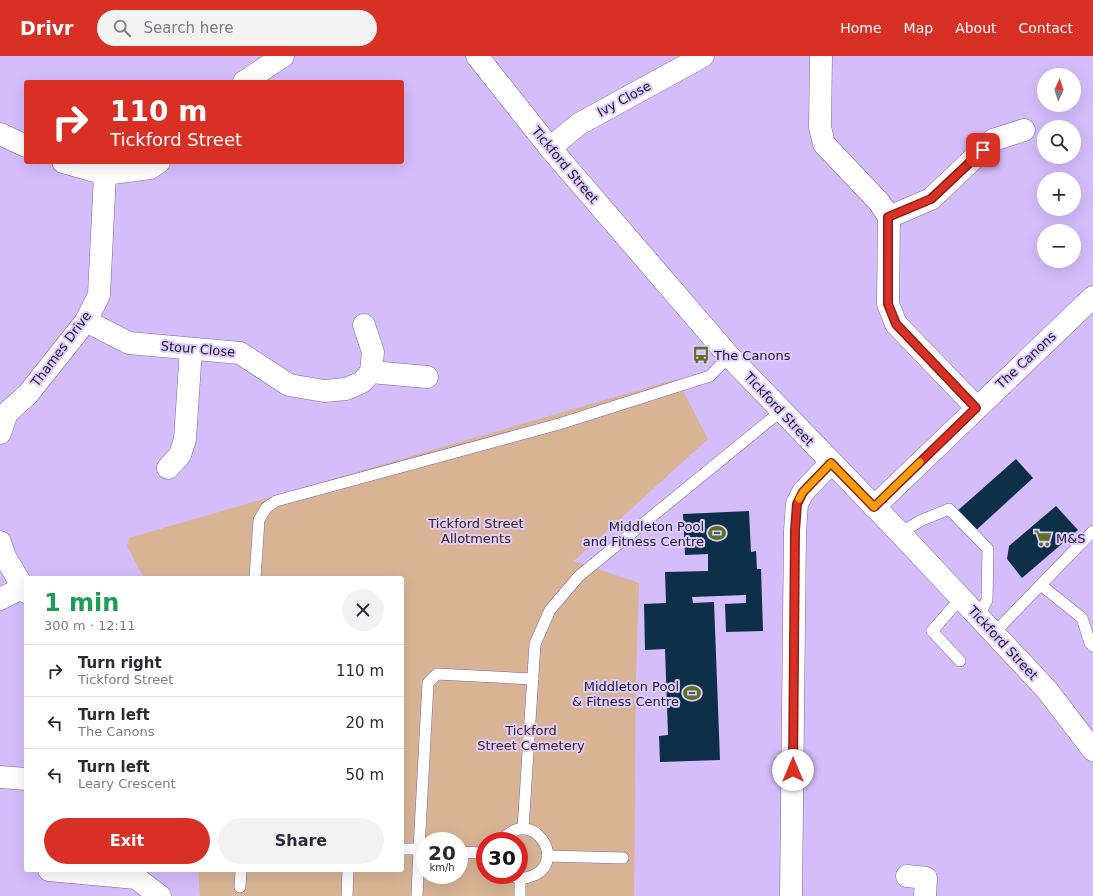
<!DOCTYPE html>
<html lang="en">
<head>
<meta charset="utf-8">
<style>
	body { margin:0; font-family:"DejaVu Sans",sans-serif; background:#f2f2f3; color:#2b2b33; height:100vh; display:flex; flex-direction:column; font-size:15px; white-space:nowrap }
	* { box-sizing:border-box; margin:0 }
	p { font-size:13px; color:#7c7c81 }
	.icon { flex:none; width:22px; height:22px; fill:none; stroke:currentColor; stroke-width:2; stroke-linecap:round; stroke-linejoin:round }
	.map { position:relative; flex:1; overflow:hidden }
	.details { position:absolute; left:24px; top:520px; width:380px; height:296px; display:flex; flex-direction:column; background:#fff; border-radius:4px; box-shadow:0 4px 16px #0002 }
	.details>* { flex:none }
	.hud { position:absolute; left:24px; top:24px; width:380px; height:84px; border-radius:4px; box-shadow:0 4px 16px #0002; background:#d93025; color:#fff; overflow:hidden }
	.needle { width:26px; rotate:4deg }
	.fabs { position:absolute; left:1037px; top:12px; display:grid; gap:8px }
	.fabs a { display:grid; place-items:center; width:44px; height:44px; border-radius:50%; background:#fff; box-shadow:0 4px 16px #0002; font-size:20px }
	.speed { position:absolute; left:416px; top:776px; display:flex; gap:8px; font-size:20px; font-weight:700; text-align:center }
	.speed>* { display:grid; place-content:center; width:52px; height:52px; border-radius:50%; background:#fff; box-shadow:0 4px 16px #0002; line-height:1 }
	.speed small { font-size:10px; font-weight:400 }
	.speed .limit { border:6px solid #d22; background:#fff; color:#111 }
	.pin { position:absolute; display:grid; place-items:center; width:34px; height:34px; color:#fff; margin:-17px; border-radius:8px; box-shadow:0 2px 6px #0006 }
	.me { position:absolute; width:44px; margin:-22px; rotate:0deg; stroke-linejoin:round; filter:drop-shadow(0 0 3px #0008) }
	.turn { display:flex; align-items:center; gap:14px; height:84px; padding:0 20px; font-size:18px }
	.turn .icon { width:52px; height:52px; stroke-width:2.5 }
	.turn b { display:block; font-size:28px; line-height:34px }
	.round { display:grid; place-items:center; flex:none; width:42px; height:42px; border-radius:21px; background:#f2f2f3 }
	.summary { display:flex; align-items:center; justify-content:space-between; height:68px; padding:0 20px }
	h1 { font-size:24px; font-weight:700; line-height:30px; color:#1e9e55 }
	.button { display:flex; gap:8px; margin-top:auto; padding:8px 20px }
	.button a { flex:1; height:46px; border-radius:24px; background:#d93025; color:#fff; font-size:16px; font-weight:700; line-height:46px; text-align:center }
	.button a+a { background:#f2f2f3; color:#2b2b33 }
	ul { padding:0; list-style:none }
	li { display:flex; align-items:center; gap:12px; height:52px; padding:0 20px; border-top:1px solid #e1e1e2 }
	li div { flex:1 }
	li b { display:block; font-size:15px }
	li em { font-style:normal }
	header { display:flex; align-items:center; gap:24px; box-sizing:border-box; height:56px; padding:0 20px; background:#d93025; color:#fff }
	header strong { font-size:19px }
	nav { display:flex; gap:22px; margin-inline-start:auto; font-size:14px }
	.search { width:280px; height:36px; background:#f2f2f3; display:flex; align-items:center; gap:10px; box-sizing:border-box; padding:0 14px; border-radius:22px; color:#7c7c81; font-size:15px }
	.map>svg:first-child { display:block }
</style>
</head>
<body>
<header>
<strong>Drivr</strong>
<div class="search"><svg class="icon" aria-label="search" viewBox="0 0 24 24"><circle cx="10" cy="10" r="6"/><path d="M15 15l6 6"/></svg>Search here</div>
<nav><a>Home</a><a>Map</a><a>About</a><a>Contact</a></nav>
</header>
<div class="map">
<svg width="1093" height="840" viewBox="0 0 1093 840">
	<rect width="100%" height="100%" fill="#d5bcfb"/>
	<!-- green -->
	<path fill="#d8b495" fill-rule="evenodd" d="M677,323L708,383L574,505L639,527L636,622L634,840H200L198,814H402V522H144L127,490L129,482ZM425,785H459V819H425ZM485,785H519V819H485Z"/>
	<!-- building -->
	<g fill="#0d3048">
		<path d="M1016,403L1033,422L973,477L955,457Z"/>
		<path d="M1056,450L1078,474L1022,522L1007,503L1009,490Z"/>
		<path d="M749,455L751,496L756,495L757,513H761L763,575L726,576L725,548L746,547V539L692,541L693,547L714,546L720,704L660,706L659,680L668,679L665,593L645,594L644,548L666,547L665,516L708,515V498L685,499L683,458Z"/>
	</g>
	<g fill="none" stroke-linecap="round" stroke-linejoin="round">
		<!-- lane casing -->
		<g stroke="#7e66a0" stroke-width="12">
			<g id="lane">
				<path d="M900,477L920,465L949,453L988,493L987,544L979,560"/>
				<path d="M255,522L259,464L266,452L276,445L559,368L710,320L729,300"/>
				<path d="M1041,529L1082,562L1090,587L1093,590"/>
				<path d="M994,577L1093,475"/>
				<path d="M960,605L932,575L961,542"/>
				<path d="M523,773L535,588L550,554L579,520L781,355"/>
				<path d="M502,785C530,748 570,805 532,820C525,823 518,823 511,819"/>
				<path d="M402,793H419L417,840"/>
				<path d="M425,794L419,793L428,627L437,618L533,623"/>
				<path d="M459,796L485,797"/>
				<path d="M547,800L623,802"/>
				<path d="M240,831L241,814"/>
				<path d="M347,840L348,814"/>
				<path d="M520,840V822"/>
			</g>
		</g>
		<!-- street casing -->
		<g stroke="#7e66a0" stroke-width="23">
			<g id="street">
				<path d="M821,0L820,71L824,88L879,146L889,161L888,248L896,268L976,351"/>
				<path d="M244,26L283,0"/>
				<path d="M0,78L26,90"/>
				<path d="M550,92L579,68L703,0"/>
				<path d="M63,106L105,118L150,112L159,106"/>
				<path d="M889,161L931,143L993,84L1024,74"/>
				<path d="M86,265L129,287L240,297L289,329L324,335L346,333L362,326L371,316L373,296L364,269"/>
				<path d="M371,316L427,321"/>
				<path d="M0,377L7,357L28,338L86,265L99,239L105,118"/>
				<path d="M168,412L180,399L185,383L191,293"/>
				<path d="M874,451L1093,241"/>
				<path d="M0,486L5,501L26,536"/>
				<path d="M0,543L22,532"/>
				<path d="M0,721L26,723"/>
				<path d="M49,814L136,822L160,840"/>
				<path d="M907,820L926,822L925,840"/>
				<path d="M791,840L795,475L797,448L803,436L831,407"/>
			</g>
		</g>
		<!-- secondary casing -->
		<g stroke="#7e66a0" stroke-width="23">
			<path id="secondary" d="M477,0L550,92L729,300L900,477L1047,634L1093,694"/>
		</g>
		<!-- lane -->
		<use href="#lane" stroke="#fff" stroke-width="11"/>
		<!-- street -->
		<use href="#street" stroke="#fff" stroke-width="22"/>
		<!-- secondary -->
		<use href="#secondary" stroke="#fff" stroke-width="22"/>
	</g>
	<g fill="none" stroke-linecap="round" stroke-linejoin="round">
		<!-- route casing -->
		<g stroke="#8d1f18" stroke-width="10">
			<path id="route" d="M793,714L795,475L797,448L803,436L831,407L874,451L976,352L896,268L888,248V161L931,143L983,94"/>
		</g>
		<!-- route -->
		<use href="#route" stroke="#d93025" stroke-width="7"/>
		<!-- slow -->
		<path stroke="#f59e0b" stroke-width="7" d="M799,443L803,436L831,407L874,451L920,406"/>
	</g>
	<!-- icons -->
	<defs>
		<g id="bus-bare" transform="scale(1.38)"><path d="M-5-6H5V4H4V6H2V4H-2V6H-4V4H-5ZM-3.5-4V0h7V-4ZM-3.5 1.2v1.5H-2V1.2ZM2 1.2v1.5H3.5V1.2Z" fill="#5d7121" stroke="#dfccff" stroke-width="2.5" paint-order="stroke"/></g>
		<g id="stadium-bare" transform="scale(1.38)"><path d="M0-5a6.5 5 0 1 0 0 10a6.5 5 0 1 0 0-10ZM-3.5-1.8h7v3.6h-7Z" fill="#5d7121" stroke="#dfccff" stroke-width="2.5" paint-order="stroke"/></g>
		<g id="supermarket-bare" transform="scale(1.38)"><path d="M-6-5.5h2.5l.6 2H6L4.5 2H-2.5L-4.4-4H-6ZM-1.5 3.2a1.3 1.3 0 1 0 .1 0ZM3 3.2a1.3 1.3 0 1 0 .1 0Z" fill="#5d7121" stroke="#dfccff" stroke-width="2.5" paint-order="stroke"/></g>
	</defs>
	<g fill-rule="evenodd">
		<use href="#bus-bare" x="701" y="299"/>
		<use href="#stadium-bare" x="717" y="477"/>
		<use href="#supermarket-bare" x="1043" y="482"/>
		<use href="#stadium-bare" x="692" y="637"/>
	</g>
	<g text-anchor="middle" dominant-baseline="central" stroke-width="4" stroke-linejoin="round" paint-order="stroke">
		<!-- street labels -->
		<g font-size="13" fill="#1e142b" stroke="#dfccff">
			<text transform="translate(624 43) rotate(-29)">Ivy Close</text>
			<text transform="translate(565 109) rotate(50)">Tickford Street</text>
			<text transform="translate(61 293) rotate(-53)">Thames Drive</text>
			<text transform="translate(198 293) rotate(5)">Stour Close</text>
			<text transform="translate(1026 304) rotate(-43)">The Canons</text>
			<text transform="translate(779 353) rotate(47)">Tickford Street</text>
			<text transform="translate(1003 587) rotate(47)">Tickford Street</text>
		</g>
		<!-- poi labels -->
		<g font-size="13" fill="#1e142b" stroke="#dfccff" text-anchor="start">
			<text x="714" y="299">The Canons</text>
			<text x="704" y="470" text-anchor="end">Middleton Pool<tspan x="704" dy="15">and Fitness Centre</tspan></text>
			<text x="1056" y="482">M&amp;S</text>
			<text x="679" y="630" text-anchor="end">Middleton Pool<tspan x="679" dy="15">&amp; Fitness Centre</tspan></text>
		</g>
		<!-- park labels -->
		<g font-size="13" fill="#3b230b" stroke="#dfccff">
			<text x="476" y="467">Tickford Street<tspan x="476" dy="15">Allotments</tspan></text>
			<text x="531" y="674">Tickford<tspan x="531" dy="15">Street Cemetery</tspan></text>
		</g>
	</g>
</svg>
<div class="fabs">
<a><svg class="needle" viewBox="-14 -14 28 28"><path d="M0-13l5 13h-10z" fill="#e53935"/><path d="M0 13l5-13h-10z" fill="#7c7c81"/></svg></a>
<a><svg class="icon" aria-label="search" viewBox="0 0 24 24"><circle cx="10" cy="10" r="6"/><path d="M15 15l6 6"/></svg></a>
<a>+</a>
<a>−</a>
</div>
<div class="speed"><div>20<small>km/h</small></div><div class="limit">30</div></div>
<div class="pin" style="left:983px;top:94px;background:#d93025"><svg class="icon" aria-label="arrive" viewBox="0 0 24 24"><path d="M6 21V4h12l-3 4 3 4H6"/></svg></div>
<svg class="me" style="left:793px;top:714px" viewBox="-20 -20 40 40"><circle r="19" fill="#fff"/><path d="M0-13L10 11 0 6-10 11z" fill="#d93025"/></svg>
<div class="hud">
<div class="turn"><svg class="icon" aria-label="right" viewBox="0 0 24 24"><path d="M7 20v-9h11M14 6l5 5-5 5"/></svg><div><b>110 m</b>Tickford Street</div></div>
</div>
<section class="details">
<div class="summary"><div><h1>1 min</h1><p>300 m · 12:11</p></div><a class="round"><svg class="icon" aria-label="close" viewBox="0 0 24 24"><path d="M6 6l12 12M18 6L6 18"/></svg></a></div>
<ul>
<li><svg class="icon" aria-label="right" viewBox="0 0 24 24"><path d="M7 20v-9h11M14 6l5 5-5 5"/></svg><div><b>Turn right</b><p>Tickford Street</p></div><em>110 m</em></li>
<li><svg class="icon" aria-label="left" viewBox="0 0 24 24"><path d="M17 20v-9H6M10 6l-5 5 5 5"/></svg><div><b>Turn left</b><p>The Canons</p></div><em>20 m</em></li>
<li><svg class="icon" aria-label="left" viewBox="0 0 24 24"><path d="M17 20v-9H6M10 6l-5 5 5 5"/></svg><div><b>Turn left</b><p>Leary Crescent</p></div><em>50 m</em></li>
</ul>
<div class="button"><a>Exit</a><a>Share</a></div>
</section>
</div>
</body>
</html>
